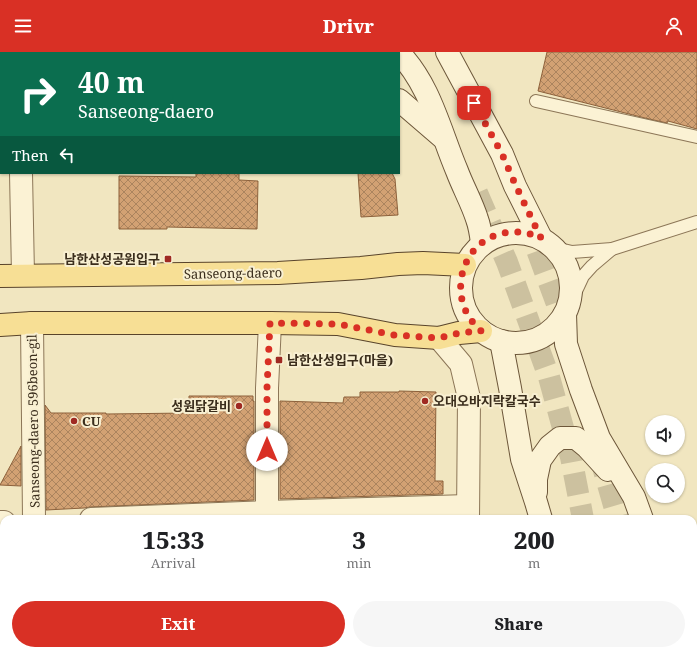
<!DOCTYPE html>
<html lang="en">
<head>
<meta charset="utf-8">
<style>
	body { margin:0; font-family:"Noto Serif","Noto Sans KR",serif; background:#f6f6f6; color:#202124; height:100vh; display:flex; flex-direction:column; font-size:15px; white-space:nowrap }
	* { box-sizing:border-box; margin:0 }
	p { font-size:13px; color:#757577 }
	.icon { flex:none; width:22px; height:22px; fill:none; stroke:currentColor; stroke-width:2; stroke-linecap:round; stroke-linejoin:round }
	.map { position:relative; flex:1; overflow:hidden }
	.details { position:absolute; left:0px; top:463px; width:697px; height:140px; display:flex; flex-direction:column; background:#fff; border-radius:12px 12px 0 0; box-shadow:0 1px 3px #0004 }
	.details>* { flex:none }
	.banner { position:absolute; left:0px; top:0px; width:400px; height:122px; box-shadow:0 1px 3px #0004; background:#0b6e4f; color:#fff; overflow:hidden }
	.controls { position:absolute; left:645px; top:363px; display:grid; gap:8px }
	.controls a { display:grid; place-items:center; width:40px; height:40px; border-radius:50%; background:#fff; box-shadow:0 1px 3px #0004; font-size:20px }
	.pin { position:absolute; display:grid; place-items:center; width:34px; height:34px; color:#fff; margin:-17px; border-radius:8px; box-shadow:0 2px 6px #0006 }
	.me { position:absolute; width:44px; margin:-22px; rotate:0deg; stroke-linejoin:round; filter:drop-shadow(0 0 3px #0008) }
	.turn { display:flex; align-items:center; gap:14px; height:84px; padding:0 12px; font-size:18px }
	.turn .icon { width:52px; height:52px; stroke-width:2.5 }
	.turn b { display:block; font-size:28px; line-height:34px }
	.then { display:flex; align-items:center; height:38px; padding:0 12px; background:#0003; gap:8px; font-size:15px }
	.eta { display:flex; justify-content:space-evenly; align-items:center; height:68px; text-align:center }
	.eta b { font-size:24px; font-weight:800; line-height:28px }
	.button { display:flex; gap:8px; margin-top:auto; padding:8px 12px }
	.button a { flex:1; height:46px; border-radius:24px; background:#d93025; color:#fff; font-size:16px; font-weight:800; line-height:46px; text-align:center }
	.button a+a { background:#f6f6f6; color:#202124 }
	header { display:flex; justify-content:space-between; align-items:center; height:52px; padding:0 12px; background:#d93025; color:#fff; font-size:18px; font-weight:800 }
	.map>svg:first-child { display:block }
</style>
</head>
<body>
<header><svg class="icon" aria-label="menu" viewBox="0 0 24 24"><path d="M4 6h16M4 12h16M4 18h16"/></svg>Drivr<svg class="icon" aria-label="person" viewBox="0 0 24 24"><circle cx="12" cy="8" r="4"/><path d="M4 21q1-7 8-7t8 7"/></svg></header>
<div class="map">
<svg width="697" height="603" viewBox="0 0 697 603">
	<defs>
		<pattern id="building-cross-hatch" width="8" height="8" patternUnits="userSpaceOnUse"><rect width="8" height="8" fill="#d2a173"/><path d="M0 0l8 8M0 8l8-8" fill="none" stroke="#ab845e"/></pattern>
	</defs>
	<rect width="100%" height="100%" fill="#f1e6c0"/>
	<!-- building -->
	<g fill="url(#building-cross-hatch)" stroke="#8d613b">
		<path d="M547,0H697V77L668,69L667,71L645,66L538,39Z"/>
		<path d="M196,121H239V128L258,129L257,177L167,175V177H119V124L196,125Z"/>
		<path d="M358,121H392L395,127L398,163L361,165Z"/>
		<path d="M399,339L436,340L435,429H443V442L280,447V349L343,351L344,345H360V340H399Z"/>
		<path d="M189,344H253V349H254V448L90,455L84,456L46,458L45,353L51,361H106V362L189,361Z"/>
		<path d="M21,394V434L0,433Z"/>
	</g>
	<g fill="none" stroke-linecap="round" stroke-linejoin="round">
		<!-- secondary-tunnel -->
		<g stroke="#ccc19f" stroke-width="22" stroke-dasharray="22 11" stroke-linecap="butt">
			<path d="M477,141L507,210L549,325L571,405L583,467"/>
			<path d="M526,168L557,252L565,283"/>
			<path d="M599,401L618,467"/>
		</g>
		<!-- lane casing -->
		<g stroke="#8c7657" stroke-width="14">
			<g id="lane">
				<path d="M536,49L697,85"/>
				<path d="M555,196L572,200L612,197L697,170"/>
				<path d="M569,254L583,224L592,214L612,197"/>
			</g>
		</g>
		<!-- street casing -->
		<g stroke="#8c7657" stroke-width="24">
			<g id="street">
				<path d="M18,0V1"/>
				<path d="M0,42H1"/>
				<path d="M21,121L23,223"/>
				<path d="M32,271L34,467"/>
				<path d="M439,286L461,312L469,346L468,467"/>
				<path d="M91,467L267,460L468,454"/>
				<path d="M267,467V336L270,271"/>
				<path d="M0,470H4"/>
				<path d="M0,592L4,591"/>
				<path d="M271,599V603"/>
				<path d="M470,599V603"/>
				<path d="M38,603V599"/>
			</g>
		</g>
		<!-- secondary casing -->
		<g stroke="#6d573a" stroke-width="24">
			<g id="secondary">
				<path d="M341,0L342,1"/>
				<path d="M398,0C430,32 440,79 457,119C463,135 472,151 477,167C480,175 481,183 482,191"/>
				<path d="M447,0L502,102L515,134L541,186"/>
				<path d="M399,48L442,85"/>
				<circle cx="516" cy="236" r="55"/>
				<path d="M565,262L566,292L581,338L599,386L634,445L642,467"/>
				<path d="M501,289L510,336L522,407L536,450L541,467"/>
				<path d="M536,440V427L540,408L550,394L560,386H576L587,395L608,418"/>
				<path d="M570,599L571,603"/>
				<path d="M610,599L611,603"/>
				<path d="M652,599L653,603"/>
				<path d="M681,599L682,603"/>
			</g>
		</g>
		<!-- primary casing -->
		<g stroke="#59442b" stroke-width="24">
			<g id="primary">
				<path d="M0,224L278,221L361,216L398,212L423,211L465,213"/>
				<path d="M0,273L32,271H270L338,272L395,283L439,286L459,281L481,279"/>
			</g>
		</g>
		<!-- lane -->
		<use href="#lane" stroke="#fbf2d4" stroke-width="12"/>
		<!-- street -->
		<use href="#street" stroke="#fbf2d4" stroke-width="22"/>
		<!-- secondary -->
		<use href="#secondary" stroke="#fbf2d4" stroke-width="22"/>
		<!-- primary -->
		<use href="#primary" stroke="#f7df95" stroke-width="22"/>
	</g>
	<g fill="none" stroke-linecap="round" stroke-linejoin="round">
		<!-- route -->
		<path stroke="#d93025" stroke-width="7" stroke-dasharray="0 12.6" d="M267,398V336L270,271L338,272L394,283L439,286L459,281L481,279C477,274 472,270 469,265C451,236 463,195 496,183C505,180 517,179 526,181C531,182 536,184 541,186L516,134L502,102L474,51"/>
	</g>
	<!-- markers -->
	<g fill="#9f2922" stroke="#f8efd1" stroke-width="1.5">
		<rect x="164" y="203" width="8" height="8" rx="2"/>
		<rect x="275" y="304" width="8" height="8" rx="2"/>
		<circle cx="425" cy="349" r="4"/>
		<circle cx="239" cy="354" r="4"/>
		<circle cx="74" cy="369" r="4"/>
	</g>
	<g text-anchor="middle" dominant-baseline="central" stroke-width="4" stroke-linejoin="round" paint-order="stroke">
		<!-- poi labels -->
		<g font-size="13" font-weight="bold" fill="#3a2d1c" stroke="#f8efd1" text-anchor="start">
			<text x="160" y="207" text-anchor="end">남한산성공원입구</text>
			<text x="287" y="308">남한산성입구(마을)</text>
			<text x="433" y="349">오대오바지락칼국수</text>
			<text x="231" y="354" text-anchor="end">성원닭갈비</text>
			<text x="82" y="369">CU</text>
		</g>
		<!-- street labels -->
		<g font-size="13" fill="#3a2d1c" stroke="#f8efd1">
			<text transform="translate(233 221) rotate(-1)">Sanseong-daero</text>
			<text transform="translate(33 369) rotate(-91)">Sanseong-daero 596beon-gil</text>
		</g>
	</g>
</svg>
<div class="controls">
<a><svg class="icon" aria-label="sound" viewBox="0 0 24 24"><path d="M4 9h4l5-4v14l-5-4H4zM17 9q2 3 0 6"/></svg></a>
<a><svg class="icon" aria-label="search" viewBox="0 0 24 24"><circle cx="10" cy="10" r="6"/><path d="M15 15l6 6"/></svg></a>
</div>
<div class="pin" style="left:474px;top:51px;background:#d93025"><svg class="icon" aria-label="arrive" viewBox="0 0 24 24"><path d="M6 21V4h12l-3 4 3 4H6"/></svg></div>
<svg class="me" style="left:267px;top:398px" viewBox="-20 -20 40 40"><circle r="19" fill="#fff"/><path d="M0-13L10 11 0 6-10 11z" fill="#d93025"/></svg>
<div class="banner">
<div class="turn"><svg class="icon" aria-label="right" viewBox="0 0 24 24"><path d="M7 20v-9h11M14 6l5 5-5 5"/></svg><div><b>40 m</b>Sanseong-daero</div></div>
<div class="then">Then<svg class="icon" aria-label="left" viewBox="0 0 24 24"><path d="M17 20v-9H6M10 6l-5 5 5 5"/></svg></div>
</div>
<section class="details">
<div class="eta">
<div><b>15:33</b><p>Arrival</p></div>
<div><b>3</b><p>min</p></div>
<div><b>200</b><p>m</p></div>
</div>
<div class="button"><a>Exit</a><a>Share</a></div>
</section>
</div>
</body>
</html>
